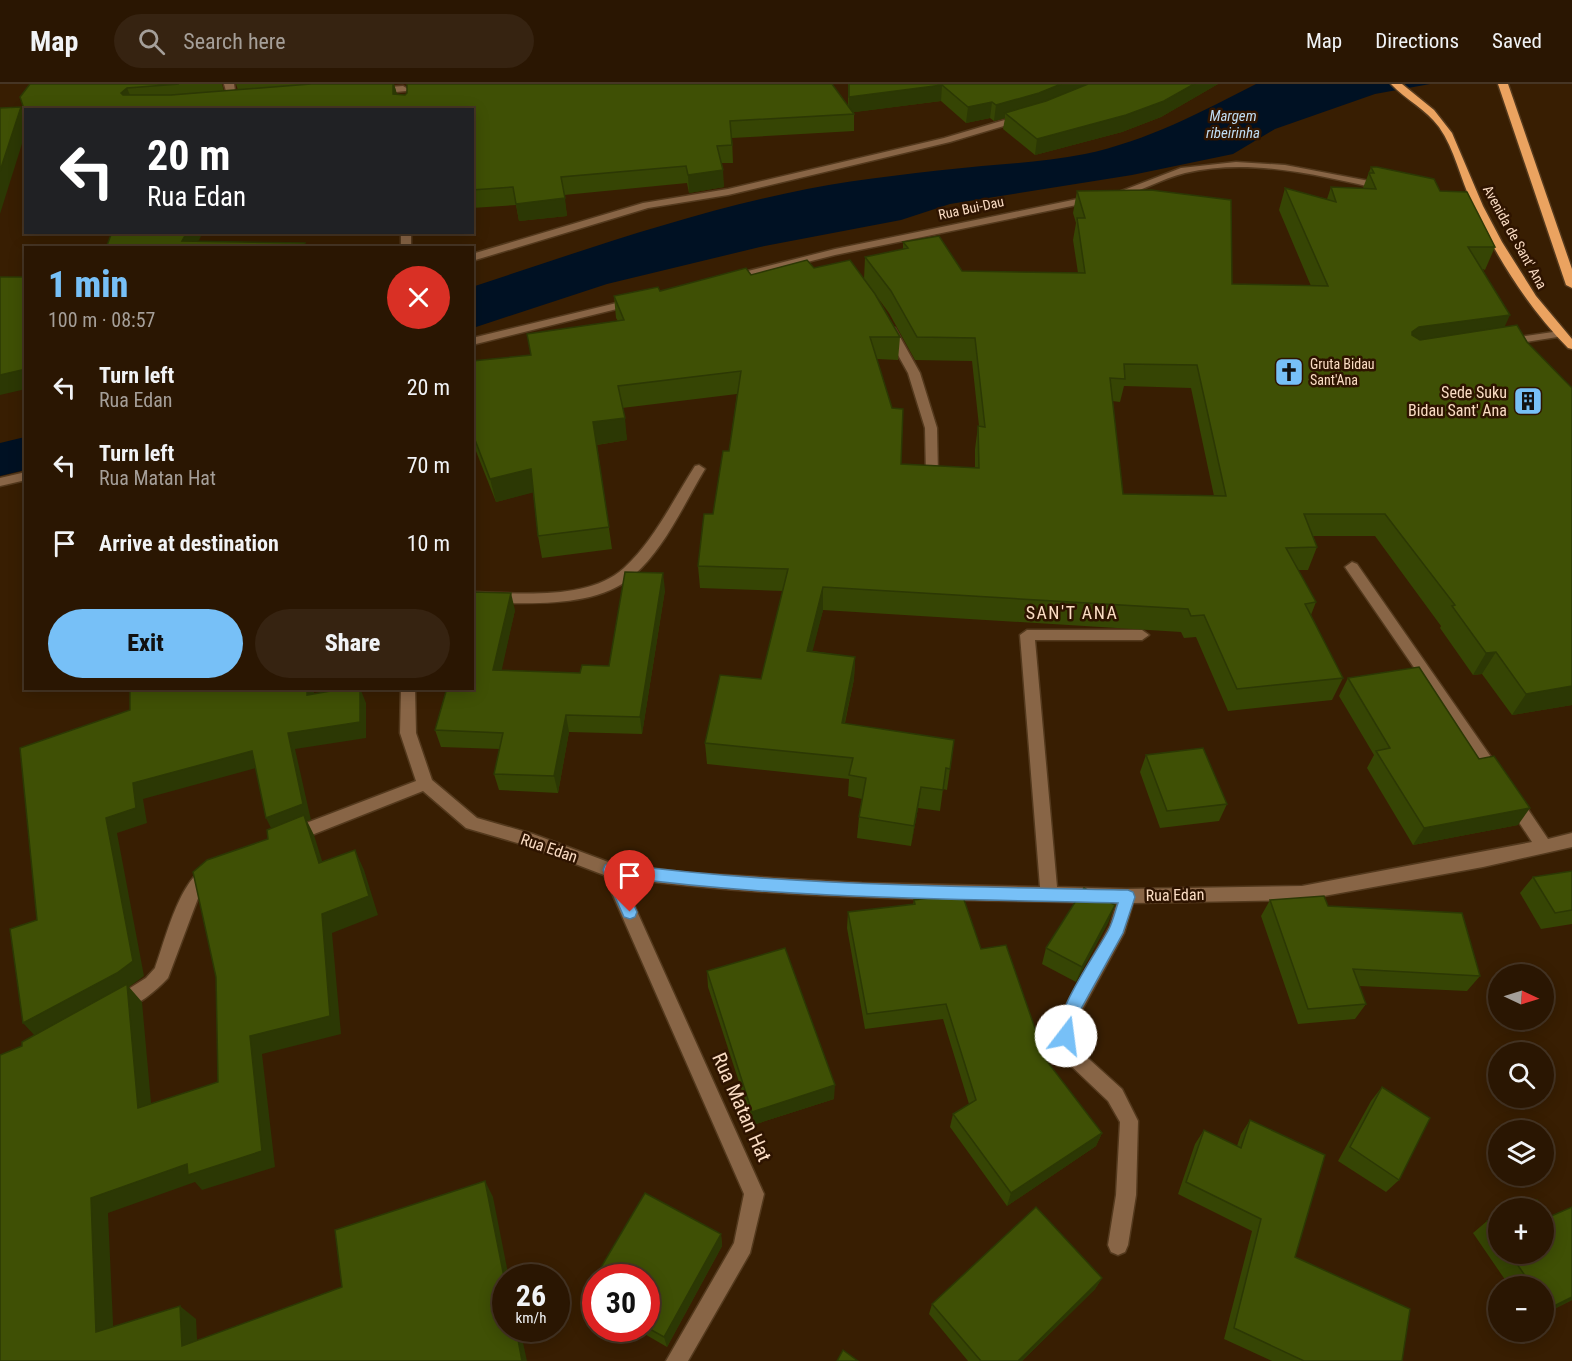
<!DOCTYPE html>
<html lang="en">
<head>
<meta charset="utf-8">
<style>
	body { margin:0; font-family:"Roboto Condensed",sans-serif; background:#362311; color:#f1f3f6; height:100vh; display:flex; flex-direction:column; font-size:22px; white-space:nowrap }
	* { box-sizing:border-box; margin:0 }
	p { font-size:20px; color:#a59f99 }
	.icon { flex:none; width:33px; height:33px; fill:none; stroke:currentColor; stroke-width:2; stroke-linecap:round; stroke-linejoin:round }
	.map { position:relative; flex:1; overflow:hidden }
	.panel { position:absolute; left:24px; top:162px; width:450px; height:444px; display:flex; flex-direction:column; background:#2a1602; border-radius:0px; box-shadow:0 3px 15px #0003,0 0 0 2px #463524 }
	.panel>* { flex:none }
	.banner { position:absolute; left:24px; top:24px; width:450px; height:126px; border-radius:0px; box-shadow:0 3px 15px #0003,0 0 0 2px #463524; background:#202124; color:#fff; overflow:hidden }
	.needle { width:39px; rotate:94deg }
	.tools { position:absolute; left:1488px; top:880px; display:grid; gap:12px }
	.tools a { display:grid; place-items:center; width:66px; height:66px; border-radius:50%; background:#2a1602; box-shadow:0 3px 15px #0003,0 0 0 2px #463524; font-size:30px }
	.speed { position:absolute; left:492px; top:1180px; display:flex; gap:12px; font-size:30px; font-weight:700; text-align:center }
	.speed>* { display:grid; place-content:center; width:78px; height:78px; border-radius:50%; background:#2a1602; box-shadow:0 3px 15px #0003,0 0 0 2px #463524; line-height:1 }
	.speed small { font-size:15px; font-weight:400 }
	.speed .limit { border:9px solid #d22; background:#fff; color:#111 }
	.pin { position:absolute; display:grid; place-items:center; width:51px; height:51px; color:#fff; margin:-62px -26px; border-radius:50% 50% 50% 0; rotate:-45deg; box-shadow:0 0 6px #0007 }
	.pin .icon { rotate:45deg }
	.me { position:absolute; width:66px; margin:-33px; rotate:15deg; stroke-linejoin:round; filter:drop-shadow(0 0 4px #0008) }
	.turn { display:flex; align-items:center; gap:21px; height:126px; padding:0 24px; font-size:27px }
	.turn .icon { width:78px; height:78px; stroke-width:2.5 }
	.turn b { display:block; font-size:42px; line-height:51px }
	.round { display:grid; place-items:center; flex:none; width:63px; height:63px; border-radius:32px; background:#362311 }
	.summary { display:flex; align-items:center; justify-content:space-between; height:102px; padding:0 24px }
	h1 { font-size:36px; font-weight:800; line-height:45px; color:#77c0f7 }
	.primary-button { display:flex; gap:12px; margin-top:auto; padding:12px 24px }
	.primary-button a { flex:1; height:69px; border-radius:36px; background:#77c0f7; color:#111; font-size:24px; font-weight:800; line-height:69px; text-align:center }
	.primary-button a+a { background:#362311; color:#f1f3f6 }
	ul { padding:0; list-style:none }
	li { display:flex; align-items:center; gap:18px; height:78px; padding:0 24px }
	li div { flex:1 }
	li b { display:block; font-size:22px }
	li em { font-style:normal }
	header { display:flex; align-items:center; gap:36px; box-sizing:border-box; height:84px; padding:0 30px; background:#2a1602; border-bottom:2px solid #463524 }
	header strong { font-size:28px }
	nav { display:flex; gap:33px; margin-inline-start:auto; font-size:21px }
	.search { width:420px; height:54px; background:#362311; display:flex; align-items:center; gap:15px; box-sizing:border-box; padding:0 21px; border-radius:33px; color:#a59f99; font-size:22px }
	.map>svg:first-child { display:block }
</style>
</head>
<body>
<header>
<strong>Map</strong>
<div class="search"><svg class="icon" aria-label="search" viewBox="0 0 24 24"><circle cx="10" cy="10" r="6"/><path d="M15 15l6 6"/></svg>Search here</div>
<nav><a>Map</a><a>Directions</a><a>Saved</a></nav>
</header>
<div class="map">
<svg width="1572" height="1277" viewBox="0 0 1572 1277">
	<rect width="100%" height="100%" fill="#381e02"/>
	<!-- water -->
	<g fill="#001123">
		<path d="M1256,0H1430L1375,10L1275,45L1233,70L1132,91L950,120L901,136L760,163L607,200L473,244L472,203C584,166 692,128 807,105C865,94 923,88 982,82C1016,79 1051,77 1085,70C1147,57 1201,28 1256,0Z"/>
		<path d="M25,353V386L0,392V359Z"/>
	</g>
	<g fill="none" stroke-linecap="round" stroke-linejoin="round">
		<!-- minor casing -->
		<g stroke="#53391d" stroke-width="3">
			<g id="minor">
				<path d="M224,0H234L237,20L229,18Z"/>
				<path d="M403,2L408,5L406,7L376,10L371,7L376,4Z"/>
				<path d="M1021,31L1026,34L1024,36L950,58L728,111L648,124L472,177V170L643,119L728,105L944,54Z"/>
				<path d="M1236,78L1285,81L1385,100L1390,103L1385,106C1321,92 1251,73 1185,89C1161,95 1140,108 1116,114L1111,111L1181,84Z"/>
				<path d="M1092,112L1096,113V117L835,171L732,197L727,194L728,192L835,165Z"/>
				<rect x="401" y="148" width="10" height="16"/>
				<path d="M633,215L637,216V220L472,261V254Z"/>
				<path d="M889,241L895,244L920,289L937,344L938,391L937,394L932,395L926,391L925,344L908,289L883,244Z"/>
				<path d="M1560,247L1566,250L1564,252L1506,261L1500,258L1506,255Z"/>
				<path d="M699,381L705,385C684,420 665,464 633,492C594,526 521,519 472,518V508C518,509 588,517 624,484C654,457 673,416 695,382Z"/>
				<path d="M26,388V396L0,402V394Z"/>
				<path d="M1352,478L1357,480L1500,686L1503,690L1500,694L1495,696L1490,694L1347,486L1345,483Z"/>
				<path d="M1027,546H1142L1149,551L1142,556H1035L1057,803L1127,805L1302,802L1532,758L1505,717L1507,712L1513,711L1519,712L1548,755L1572,749V763L1483,783L1302,816L1133,819L1124,849L1078,933L1075,952L1080,967L1122,1005L1138,1037L1136,1111L1128,1161L1125,1168L1118,1171L1111,1168L1108,1161L1116,1111L1120,1038L1108,1017L1067,978L1057,952L1060,932L1110,842L1117,819C952,815 786,816 622,794L764,1110L750,1169L688,1277H666L734,1159L744,1110L604,791L531,763L466,744L423,707L294,758L288,756L286,751L288,746L416,697L400,649L401,604H415L416,649L432,696L477,734L533,750L611,779L688,789L862,799L1040,803L1020,551Z"/>
				<path d="M209,782L215,784L217,789L200,809L168,894C155,908 138,921 120,928L114,926L111,920L114,914L146,894L155,884C165,857 180,792 209,782Z"/>
			</g>
		</g>
		<!-- major casing -->
		<g stroke="#53391d" stroke-width="3">
			<g id="major">
				<path d="M1391,0H1402L1434,26L1452,49L1483,122L1502,158L1536,212L1572,255V265L1568,264C1528,223 1495,172 1472,119C1460,94 1455,66 1439,43C1426,25 1406,16 1391,0Z"/>
				<path d="M1498,0H1508L1572,185V204L1566,201Z"/>
			</g>
		</g>
		<!-- minor -->
		<use href="#minor" fill="#886546" fill-rule="evenodd"/>
		<!-- major -->
		<use href="#major" fill="#eba360" fill-rule="evenodd"/>
	</g>
	<!-- wall -->
	<g fill="#364504" fill-rule="evenodd">
		<path d="M30,0H222L224,7L238,6L236,0H394L397,11L848,21V0H1218L1161,33L1122,48L1035,71L1003,45L1005,34L994,37L990,34L966,39L941,17L854,28V47L732,54L733,79H721L724,103L689,109L687,99L564,111L567,132L519,137L516,121L472,124V26H26Z"/>
		<path d="M1371,83L1440,107L1495,163L1485,186L1483,185L1505,243L1527,258L1572,304V621L1512,631L1482,590L1473,591L1440,544L1441,542L1375,452H1313L1317,463L1308,486H1298L1316,518L1311,531L1343,594L1332,616L1228,627L1196,553L1184,554L1181,548L823,526L812,567L855,573L854,595L845,639L950,685L947,706L943,705L940,727L918,724L911,762L857,754L859,733L862,715L848,712L849,695L707,680L705,659L761,595L783,507L700,504L698,482L713,430L729,367L737,310L622,324L627,356L597,361L612,465L542,474L538,452L533,408L496,418L472,357V277L531,271L618,237L616,234L614,212L660,207L751,191L814,184L864,195L865,173L903,165V158L962,187L1078,189L1073,156L1076,139L1073,129L1077,107L1232,200L1311,202L1279,126L1285,104L1327,115L1331,103L1363,104ZM878,214L889,229L915,276L972,277L979,342H978L975,365V384L901,380L877,275L898,276L900,253ZM1124,302L1191,304L1214,412L1123,410L1112,317L1120,318Z"/>
		<path d="M665,506L642,650L569,648L558,709L499,706L494,690L500,665L441,663L435,646L515,526L501,586L580,589L609,582Z"/>
		<path d="M1348,594L1479,675L1518,741L1413,761L1367,684L1374,671L1339,612Z"/>
		<path d="M1146,671L1227,720L1219,737L1160,744L1140,688Z"/>
		<path d="M1572,787V840L1541,845L1520,809L1533,793Z"/>
		<path d="M914,816L981,865L1046,976L1102,1049L1096,1062L1007,1122L950,1043L953,1030L969,1020L943,935L865,945L847,844L848,828L913,820Z"/>
		<path d="M1270,816L1328,822L1480,892L1467,907L1359,902L1366,920L1355,935L1298,940L1261,832Z"/>
		<path d="M1109,837L1076,898L1042,880L1046,864Z"/>
		<path d="M707,887L834,1015L753,1041L708,903Z"/>
		<path d="M1382,1003L1399,1096L1386,1108L1338,1077L1371,1017Z"/>
		<path d="M1250,1036L1295,1173L1402,1277H1272L1224,1255L1252,1147L1178,1110L1195,1060L1204,1046L1237,1062L1241,1050Z"/>
		<path d="M645,1109L721,1150L722,1162L667,1263L636,1245H646V1194H596V1220L591,1218L587,1207Z"/>
		<path d="M1572,1123V1216L1544,1230V1203H1510L1473,1149L1487,1137L1498,1133V1170H1544L1549,1133Z"/>
		<path d="M1102,1194L1095,1205L1022,1277H968L929,1230L932,1220Z"/>
	</g>
	<!-- shaded-wall -->
	<g fill="#2c3804">
		<path d="M393,0H394L397,10H393Z"/>
		<path d="M1061,0H1098L1036,25L1005,29V34L994,37L996,21Z"/>
		<path d="M1194,0H1218L1161,33L1122,48L1035,71L1037,55Z"/>
		<path d="M942,1L941,17L848,29L849,13Z"/>
		<path d="M127,4L134,21L121,9Z"/>
		<path d="M992,18L990,34L966,39L968,23Z"/>
		<path d="M21,23L26,34V47L0,130V87Z"/>
		<path d="M723,86L724,103L689,109L688,91Z"/>
		<path d="M565,114L567,132L519,137L516,120Z"/>
		<path d="M187,148H203L195,164L182,157Z"/>
		<path d="M1510,231L1500,253L1410,266L1412,248L1419,243Z"/>
		<path d="M26,285V305L0,311V291Z"/>
		<path d="M625,334L627,356L596,361L593,338Z"/>
		<path d="M531,385L535,408L496,418L490,395Z"/>
		<path d="M663,489L665,506L642,650L640,633Z"/>
		<path d="M823,503V526L807,589V567Z"/>
		<path d="M511,509L515,526L498,603L493,586Z"/>
		<path d="M1496,568L1482,590L1473,591L1486,569Z"/>
		<path d="M855,573L854,595L840,660L842,639Z"/>
		<path d="M1572,602V621L1512,631L1526,610Z"/>
		<path d="M307,604H314V627L307,611Z"/>
		<path d="M360,604L366,619V654L295,665L311,736L307,737L314,751L329,799L274,750L266,734L288,649Z"/>
		<path d="M566,631L569,648L558,709L554,692Z"/>
		<path d="M252,667L260,683L143,715L147,739L117,749L144,892L129,903L142,918L153,1041L36,953L23,939L106,734L133,699Z"/>
		<path d="M921,703L918,724L911,762L914,742Z"/>
		<path d="M1530,724L1518,741L1413,761L1424,744Z"/>
		<path d="M355,766L364,786L378,831L332,849L341,950L262,970L275,1083L202,1106L195,1098L108,1129L114,1261L96,1248L91,1114L187,1080L250,952L322,830Z"/>
		<path d="M1115,821L1109,837L1076,898L1082,883Z"/>
		<path d="M835,1001L834,1015L753,1041L752,1028Z"/>
		<path d="M1102,1049L1096,1062L1007,1122L1011,1109Z"/>
		<path d="M485,1097L493,1113L509,1194L504,1193Z"/>
		<path d="M721,1150L722,1162L667,1263L664,1253Z"/>
		<path d="M1102,1194L1095,1205L1022,1277H1018Z"/>
		<path d="M1572,1213V1216L1544,1230V1228L1548,1225Z"/>
		<path d="M180,1222L196,1235L198,1274L182,1262Z"/>
		<path d="M516,1245H520L527,1277H522Z"/>
	</g>
	<!-- building -->
	<g fill="#3f5005" stroke="#2c3804" stroke-width="1.5" fill-rule="evenodd">
		<path d="M30,0H179L127,4L121,9L123,11H171L311,0H393V10L405,11L407,9V0H832L854,30L730,37L732,61L717,62L723,86L688,91L686,82L561,93L565,114L516,120L513,103L472,106V26H26V31L20,13Z"/>
		<path d="M849,0H1061L1039,9L996,21L992,18L968,23L942,1L849,13Z"/>
		<path d="M1088,0H1194L1164,17L1126,31L1037,55L1005,29L1046,17Z"/>
		<path d="M21,23L0,87V24Z"/>
		<path d="M1371,83H1377L1434,95L1440,107L1467,108L1495,163H1468L1510,231L1419,243L1412,248V251L1420,256L1517,241L1527,258L1572,304V602L1526,610L1496,568L1486,569L1452,522L1455,521L1385,430H1304L1317,463L1286,464L1316,518L1305,520L1343,594L1237,605L1204,531L1191,532L1188,525L823,503L807,567L855,573L842,639L954,656L950,685L946,684L943,706L921,703L914,742L859,733L866,694L849,691L853,674L705,659L720,591L761,595L788,485L698,482L704,430H713L723,367H729L741,287L618,302L625,334L593,338L609,443L538,452L531,385L490,395L472,348V277L531,271L527,250L624,236L614,212L658,203L660,207L746,184L751,191L807,176L814,184L850,176L875,210L900,253H870L892,324L903,325L901,380L979,384L978,342L985,343L975,254L917,253L891,207L865,173L908,164L903,158L939,152L962,187L1085,189L1077,134H1085L1077,107L1151,106L1231,116L1232,200L1328,202L1285,104L1336,118L1331,103L1376,105L1369,89H1374ZM1124,280L1197,281L1226,412L1123,410L1110,294L1125,295Z"/>
		<path d="M112,148H187L182,157L305,159L303,164H106Z"/>
		<path d="M0,193H26V285L0,291Z"/>
		<path d="M625,488L663,489L640,633L566,631L554,692L494,690L503,649L435,646L447,604H472V508L511,509L493,586L580,589L582,581L609,582Z"/>
		<path d="M1419,583L1479,675L1494,672L1530,724L1424,744L1376,667L1390,664L1348,594Z"/>
		<path d="M130,604H307V611L348,604H360V638L288,649L303,720L266,734L252,667L133,699L136,724L106,734L133,877L117,889L23,939L10,845L37,836L20,664L130,626Z"/>
		<path d="M1203,664L1227,720L1167,727L1146,671Z"/>
		<path d="M304,731L319,779L355,766L369,812L322,830L330,932L250,952L262,1067L188,1091L187,1080L91,1114L96,1248L180,1222L182,1262L342,1203L335,1146L485,1097L504,1193L506,1192V1245H516L522,1277H0V971L22,962V958L127,900L138,1024L218,998L216,893L193,788L207,776L268,755L267,746Z"/>
		<path d="M1572,787V826L1555,829L1533,793Z"/>
		<path d="M1084,804L1115,821L1082,883L1046,864Z"/>
		<path d="M962,810L981,865L1006,861L1046,976L1102,1049L1011,1109L953,1030L976,1016L946,920L867,930L848,828L915,820L914,816Z"/>
		<path d="M1324,812L1328,822L1462,829L1480,892L1353,885L1366,920L1308,925L1270,816Z"/>
		<path d="M785,864L835,1001L752,1028L707,887Z"/>
		<path d="M1382,1003L1430,1034L1399,1096L1350,1063Z"/>
		<path d="M1250,1036L1325,1071L1295,1173L1410,1225L1402,1277H1304L1234,1244L1261,1135L1186,1098L1204,1046L1241,1064Z"/>
		<path d="M645,1109L721,1150L664,1253L646,1243V1194H596V1212L587,1207Z"/>
		<path d="M1537,1116L1543,1125H1516Z"/>
		<path d="M1036,1123L1102,1194L1018,1277H981L932,1220Z"/>
		<path d="M1572,1123V1213L1548,1225L1544,1218V1203H1533L1510,1170H1544V1126L1549,1133Z"/>
		<path d="M1498,1133V1153L1487,1137Z"/>
		<path d="M843,1266L858,1277H837Z"/>
	</g>
	<!-- route -->
	<path fill="#77c0f7" stroke="#4d7da1" stroke-width="1.5" d="M610,779C782,802 955,802 1128,806L1133,808L1135,813L1123,849L1076,934L1071,958L1066,960L1060,958C1049,933 1097,869 1109,845C1113,837 1115,828 1118,819C952,815 786,815 621,793L637,828L635,833L630,835L624,833L603,786L605,781Z"/>
	<!-- icons -->
	<defs>
		<g id="church-square" transform="scale(1.5)"><rect x="-9" y="-9" width="18" height="18" rx="4" fill="#77c0f7" stroke="#2e1400"/><path d="M-1.2-6h2.4v3.5h3.3v2.4h-3.3V6h-2.4V-.1h-3.3v-2.4h3.3Z" fill="#111"/></g>
		<g id="building-square" transform="scale(1.5)"><rect x="-9" y="-9" width="18" height="18" rx="4" fill="#77c0f7" stroke="#2e1400"/><path d="M-4-6H4V6H1V3H-1V6H-4ZM-2.5-4.3h1.7v1.8h-1.7ZM.8-4.3h1.7v1.8H.8ZM-2.5-1h1.7V.8h-1.7ZM.8-1h1.7V.8H.8Z" fill="#111"/></g>
	</defs>
	<g fill-rule="evenodd">
		<use href="#church-square" x="1289" y="288"/>
		<use href="#building-square" x="1528" y="317"/>
	</g>
	<g text-anchor="middle" dominant-baseline="central" stroke-width="5" stroke-linejoin="round" paint-order="stroke">
		<!-- far-street labels -->
		<g font-size="14" fill="#fadcc3" stroke="#2e1400">
			<text transform="translate(971 124) rotate(-12)">Rua Bui-Dau</text>
			<text transform="translate(1515 153) rotate(61)">Avenida de Sant' Ana</text>
		</g>
		<!-- far-poi labels -->
		<g font-size="14" fill="#fadcc3" stroke="#2e1400" text-anchor="start">
			<text x="1310" y="280">Gruta Bidau<tspan x="1310" dy="16">Sant'Ana</tspan></text>
		</g>
		<!-- far-water labels -->
		<g font-size="15" font-style="italic" fill="#bfdcf3" stroke="#2e1400">
			<text x="1233" y="32">Margem<tspan x="1233" dy="17">ribeirinha</tspan></text>
		</g>
		<!-- poi labels -->
		<g font-size="16" fill="#fadcc3" stroke="#2e1400" text-anchor="end">
			<text x="1507" y="308">Sede Suku<tspan x="1507" dy="18">Bidau Sant' Ana</tspan></text>
		</g>
		<!-- street labels -->
		<g font-size="16" fill="#fadcc3" stroke="#2e1400">
			<text transform="translate(549 764) rotate(19)">Rua Edan</text>
			<text transform="translate(1175 811) rotate(-1)">Rua Edan</text>
		</g>
		<!-- neighbourhood labels -->
		<g font-size="18" letter-spacing="1.5" fill="#fadcc3" stroke="#2e1400">
			<text x="1072" y="528">SAN'T ANA</text>
		</g>
		<!-- near-street labels -->
		<g font-size="20" fill="#fadcc3" stroke="#2e1400">
			<text transform="translate(742 1023) rotate(66)">Rua Matan Hat</text>
		</g>
	</g>
</svg>
<div class="tools">
<a><svg class="needle" viewBox="-14 -14 28 28"><path d="M0-13l5 13h-10z" fill="#e53935"/><path d="M0 13l5-13h-10z" fill="#a59f99"/></svg></a>
<a><svg class="icon" aria-label="search" viewBox="0 0 24 24"><circle cx="10" cy="10" r="6"/><path d="M15 15l6 6"/></svg></a>
<a><svg class="icon" aria-label="layers" viewBox="0 0 24 24"><path d="M12 4l9 5-9 5-9-5zM3 14l9 5 9-5"/></svg></a>
<a>+</a>
<a>−</a>
</div>
<div class="speed"><div>26<small>km/h</small></div><div class="limit">30</div></div>
<div class="pin" style="left:630px;top:828px;background:#d93025"><svg class="icon" aria-label="arrive" viewBox="0 0 24 24"><path d="M6 21V4h12l-3 4 3 4H6"/></svg></div>
<svg class="me" style="left:1066px;top:952px" viewBox="-20 -20 40 40"><circle r="19" fill="#fff"/><path d="M0-13L10 11 0 6-10 11z" fill="#77c0f7"/></svg>
<div class="banner">
<div class="turn"><svg class="icon" aria-label="left" viewBox="0 0 24 24"><path d="M17 20v-9H6M10 6l-5 5 5 5"/></svg><div><b>20 m</b>Rua Edan</div></div>
</div>
<section class="panel">
<div class="summary"><div><h1>1 min</h1><p>100 m · 08:57</p></div><a class="round" style="background:#d93025;color:#fff"><svg class="icon" aria-label="close" viewBox="0 0 24 24"><path d="M6 6l12 12M18 6L6 18"/></svg></a></div>
<ul>
<li><svg class="icon" aria-label="left" viewBox="0 0 24 24"><path d="M17 20v-9H6M10 6l-5 5 5 5"/></svg><div><b>Turn left</b><p>Rua Edan</p></div><em>20 m</em></li>
<li><svg class="icon" aria-label="left" viewBox="0 0 24 24"><path d="M17 20v-9H6M10 6l-5 5 5 5"/></svg><div><b>Turn left</b><p>Rua Matan Hat</p></div><em>70 m</em></li>
<li><svg class="icon" aria-label="arrive" viewBox="0 0 24 24"><path d="M6 21V4h12l-3 4 3 4H6"/></svg><div><b>Arrive at destination</b></div><em>10 m</em></li>
</ul>
<div class="primary-button"><a>Exit</a><a>Share</a></div>
</section>
</div>
</body>
</html>
